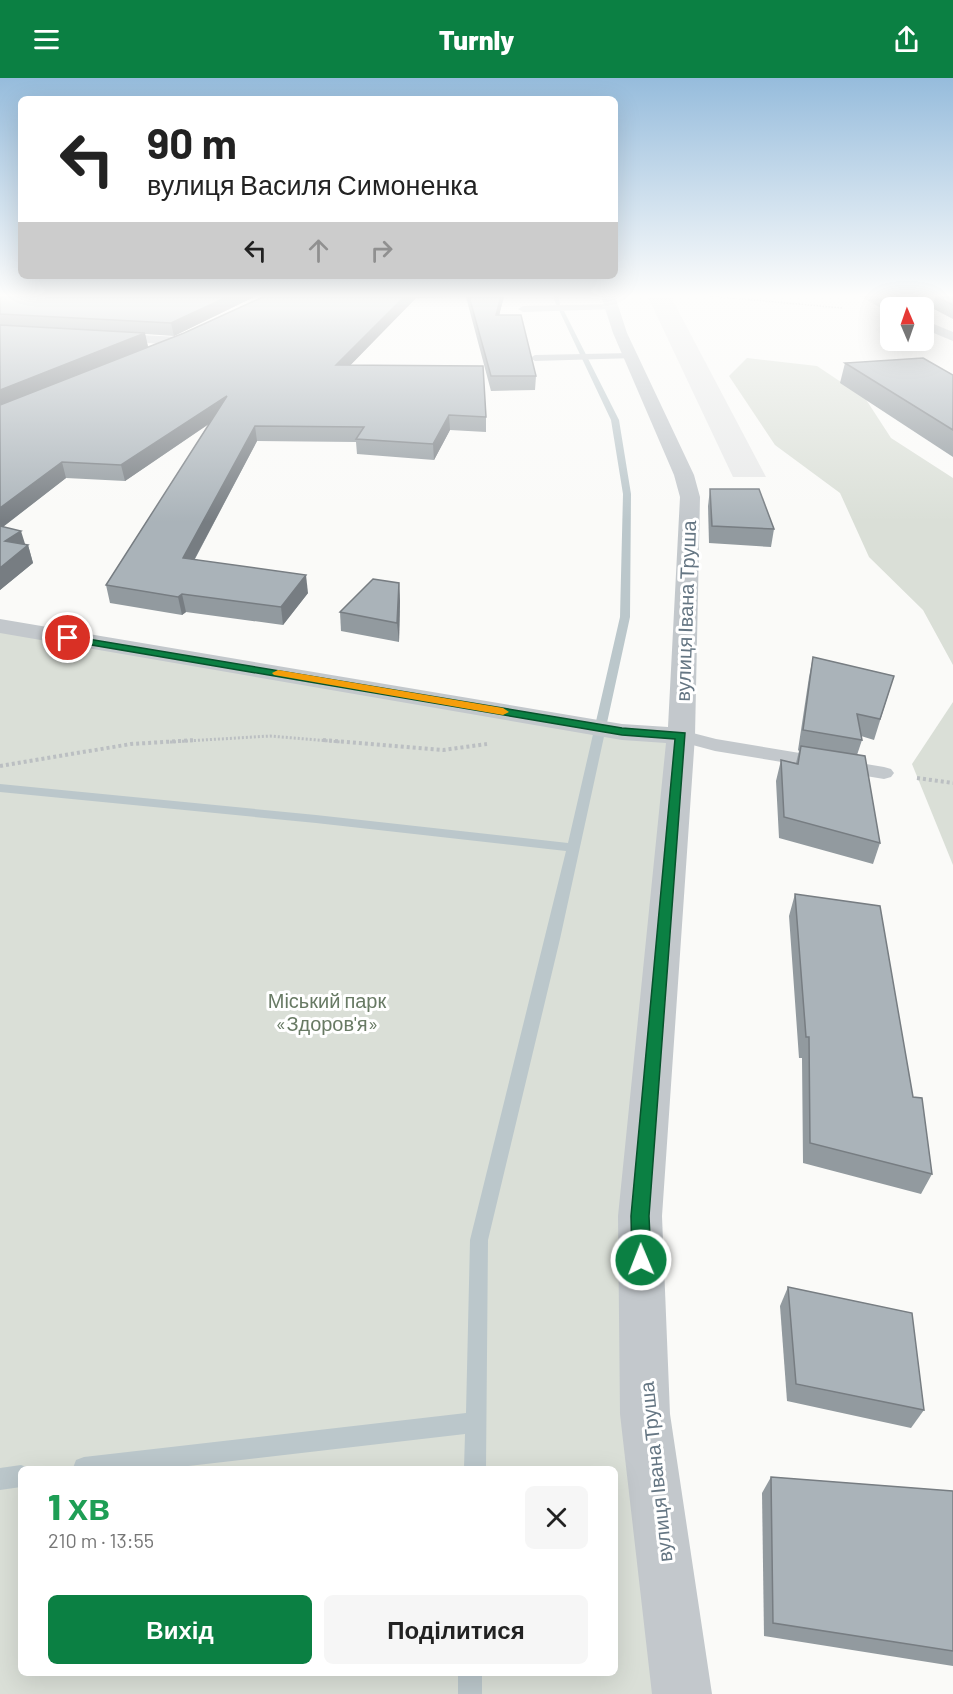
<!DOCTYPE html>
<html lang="uk">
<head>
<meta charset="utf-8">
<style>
	body { margin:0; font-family:Barlow,sans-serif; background:#f6f6f6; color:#222; height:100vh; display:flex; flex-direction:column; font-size:22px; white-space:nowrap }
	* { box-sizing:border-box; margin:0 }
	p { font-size:20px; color:#767676 }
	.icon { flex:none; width:33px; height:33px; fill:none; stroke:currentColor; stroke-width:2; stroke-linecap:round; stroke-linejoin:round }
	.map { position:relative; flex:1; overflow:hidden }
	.panel { position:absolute; left:18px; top:1388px; width:600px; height:210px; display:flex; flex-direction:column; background:#fff; border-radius:9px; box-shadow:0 6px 24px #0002 }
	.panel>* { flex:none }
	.hud { position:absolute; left:18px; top:18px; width:600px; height:183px; border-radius:9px; box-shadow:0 6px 24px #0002; background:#fff; color:#222; overflow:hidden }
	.needle { width:39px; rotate:358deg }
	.controls { position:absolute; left:880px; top:219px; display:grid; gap:12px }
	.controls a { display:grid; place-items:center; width:54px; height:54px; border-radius:9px; background:#fff; box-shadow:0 6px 24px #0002; font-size:30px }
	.pin { position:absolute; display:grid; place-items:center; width:51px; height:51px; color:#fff; margin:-26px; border:3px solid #fff; border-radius:50%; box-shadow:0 2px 6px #0007 }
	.me { position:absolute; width:66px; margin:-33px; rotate:359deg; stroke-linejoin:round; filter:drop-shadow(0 0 4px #0008) }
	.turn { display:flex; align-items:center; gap:21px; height:126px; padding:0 30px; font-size:27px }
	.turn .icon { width:78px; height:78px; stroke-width:2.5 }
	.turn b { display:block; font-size:42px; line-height:51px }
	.lanes { display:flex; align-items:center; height:57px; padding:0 30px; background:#0003; justify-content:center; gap:30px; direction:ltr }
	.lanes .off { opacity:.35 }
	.round { display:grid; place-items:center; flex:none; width:63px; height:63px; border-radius:9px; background:#f6f6f6 }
	.head { display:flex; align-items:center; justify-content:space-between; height:102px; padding:0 30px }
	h1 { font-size:36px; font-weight:800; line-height:45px; color:#1e9e55 }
	.primary-button { display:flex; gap:12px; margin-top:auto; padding:12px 30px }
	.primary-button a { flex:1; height:69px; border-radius:9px; background:#0b8043; color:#fff; font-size:24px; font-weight:800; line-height:69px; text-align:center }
	.primary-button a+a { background:#f6f6f6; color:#222 }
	header { display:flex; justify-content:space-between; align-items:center; height:78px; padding:0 30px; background:#0b8043; color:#fff; font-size:27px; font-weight:800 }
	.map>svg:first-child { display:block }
</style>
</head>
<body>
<header><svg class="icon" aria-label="menu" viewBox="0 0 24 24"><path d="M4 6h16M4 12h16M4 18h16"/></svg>Turnly<svg class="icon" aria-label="share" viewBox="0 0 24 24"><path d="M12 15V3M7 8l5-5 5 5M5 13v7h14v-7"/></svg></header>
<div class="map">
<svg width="953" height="1616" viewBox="0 0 953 1616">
	<rect width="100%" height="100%" fill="#fafaf8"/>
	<!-- built -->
	<path fill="#e8e9e9" d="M648,219H671L766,399H733Z"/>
	<!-- green -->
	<g fill="#dadfd7" fill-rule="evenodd">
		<path d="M747,280L817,288L865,320L891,360L953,400V587L923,532L869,479L840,415L775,367L729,298Z"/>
		<path d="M0,546L681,658L640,1138L682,1616H0ZM21,1390H615V1594H21Z"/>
		<path d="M953,624V787L912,686Z"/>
	</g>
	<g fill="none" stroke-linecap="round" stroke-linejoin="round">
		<!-- stream -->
		<g fill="#bbc7cb" fill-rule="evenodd">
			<path d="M553,218H559L560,227H556Z"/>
			<path d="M559,232L564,233L619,342L631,416L630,539L560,861L488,1162L486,1390H464L465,1356L171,1390H73L76,1382L84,1379L466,1335L470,1162L566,773L316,745L0,714V706L316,737L568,765L620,539L623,416L611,342Z"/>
			<path d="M21,1387L29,1390H21V1409L0,1412V1390Z"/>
			<rect x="458" y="1594" width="24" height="22"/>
		</g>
		<!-- path-far2 -->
		<path stroke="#bbbfc2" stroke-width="1.5" stroke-dasharray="1.5 1.5" stroke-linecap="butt" d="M709,218L842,230"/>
		<!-- path-far1 -->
		<path stroke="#bbbfc2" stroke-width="3" stroke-dasharray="2 2" stroke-linecap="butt" d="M170,664L270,658L341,664"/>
		<!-- path -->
		<g stroke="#bbbfc2" stroke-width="4" stroke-dasharray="3 3" stroke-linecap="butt">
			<path d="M323,662L443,672L487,666"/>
			<path d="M0,688L131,666L196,662"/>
			<path d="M917,700L953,705"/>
		</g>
		<!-- service -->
		<g fill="#c3c8cc" fill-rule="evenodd">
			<path d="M612,226L617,229L615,231L523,234L518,231L523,228Z"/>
			<path d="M631,275L636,278L635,280L535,283L530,280L535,277Z"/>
			<path d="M681,652L716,661L884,689L891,691L894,695L891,699L884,701L715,673L674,662L671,658Z"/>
		</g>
		<!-- minor -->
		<g fill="#c3c8cc" fill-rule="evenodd">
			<path d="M601,218H615L627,255L694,397L700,419L695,658L662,1138L670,1336L712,1616H652L620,1336L618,1138L666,665L622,662L0,555V541L622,646L668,649L680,419L674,397L613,255Z"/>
			<path d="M101,255L180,259L187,263L180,267L96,262L94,259L96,256Z"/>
		</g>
		<!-- tertiary -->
		<g fill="#c3c8cc" fill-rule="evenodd">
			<path d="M860,218H877L897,230H891V234L886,233Z"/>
			<path d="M924,242L953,254V263L924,251Z"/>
		</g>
	</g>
	<!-- wall -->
	<g fill="#929a9f">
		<path d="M0,218H256L174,258L145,256L148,269L184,255L265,218H504L499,237L536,298L535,312L491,313L466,219L416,220L350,287L486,339V354L450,352L434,382L357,376L356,364L257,363L195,481L308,515L283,547L186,534L182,537L110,525L106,507L209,346L125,403L66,400L3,449L26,467H28L33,485L0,512Z"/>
		<path d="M935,218H953V241L932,230Z"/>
		<path d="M845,285L953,297V379L840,305Z"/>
		<path d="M710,411L774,451L771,469L709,465L708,428Z"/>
		<path d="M399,505L400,523L399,564L341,553L340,534Z"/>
		<path d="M813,579L894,598L874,662L861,658L862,662L857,677L880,765L873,786L779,760L776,703L781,682L796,685L799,673L798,672L809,599Z"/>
		<path d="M795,816L913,1019L932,1096L921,1116L803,1085L802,980H799L789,838Z"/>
		<path d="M788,1209L924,1332L911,1350L787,1323L780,1228Z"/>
		<path d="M771,1399L953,1413V1588L764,1558L762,1415Z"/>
	</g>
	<!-- shaded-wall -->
	<g fill="#777d82">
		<path d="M229,218H256L174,258L171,245Z"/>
		<path d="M405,218H416V220L337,301L336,287Z"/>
		<path d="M501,218H504L496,250V237Z"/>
		<path d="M145,255L148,269L0,329V312Z"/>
		<path d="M227,318L229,332L125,403L121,387Z"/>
		<path d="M449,337L450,352L434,382L433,366Z"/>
		<path d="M255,348L257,363L186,497L183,480Z"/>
		<path d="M62,384L66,400L0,451V430Z"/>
		<path d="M21,453L26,469L28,467L33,485L0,512V490L5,463Z"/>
		<path d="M306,497L308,515L283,547L281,529Z"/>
		<path d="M399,505L400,523L399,564L397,545Z"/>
		<path d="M182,516L186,534L182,537L178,519Z"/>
	</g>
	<!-- building -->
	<g fill="#aab3b9" stroke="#777d82" stroke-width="1.5">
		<path d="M0,218H229L171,245L0,236Z"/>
		<path d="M265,218H405L336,287L483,288L486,339L449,337L433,366L356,361L364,349L255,348L183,480L306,497L281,529L182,516L178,519L106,507L227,318L121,387L62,384L0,430V327L184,255Z"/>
		<path d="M469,218H501L496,237H521L536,298H491Z"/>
		<path d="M935,218H953V227Z"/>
		<path d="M0,247L145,255L0,312Z"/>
		<path d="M923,280L953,297V352L845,285Z"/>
		<path d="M710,411H759L774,451L712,448Z"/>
		<path d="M0,448L21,453L5,463L28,467L0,490Z"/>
		<path d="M373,501L399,505L397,545L340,534Z"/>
		<path d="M813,579L894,598L880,641L857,636L862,662L803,652Z"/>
		<path d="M801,668L865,678L880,765L784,739L781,682L798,686Z"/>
		<path d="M795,816L880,828L913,1019L922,1020L932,1096L810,1065L809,959H806Z"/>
		<path d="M788,1209L912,1235L924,1332L796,1306Z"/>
		<path d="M771,1399L953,1413V1573L773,1545Z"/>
	</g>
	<!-- sky -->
	<linearGradient id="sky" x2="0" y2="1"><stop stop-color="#96bcdc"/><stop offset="0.49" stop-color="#fdfdfc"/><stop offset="1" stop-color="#fdfdfc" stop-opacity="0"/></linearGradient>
	<rect width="953" height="444" fill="url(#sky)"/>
	<!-- route -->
	<path fill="#0b8043" stroke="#07532c" stroke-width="1.5" d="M64,557L622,650L685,655L649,1138L651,1182L648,1188L641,1191L635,1188L632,1182L631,1138L675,661L622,657L68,563L63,560Z"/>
	<!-- slow -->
	<path fill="#f59e0b" d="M278,592L503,630L509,634L503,637L274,597L272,595Z"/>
	<g text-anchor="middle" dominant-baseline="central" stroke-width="6" stroke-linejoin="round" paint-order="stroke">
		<!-- street labels -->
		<g font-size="20" fill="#657683" stroke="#fff">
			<text transform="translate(685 533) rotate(-88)">вулиця Івана Труша</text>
			<text transform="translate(655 1394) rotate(-96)">вулиця Івана Труша</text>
		</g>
		<!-- park labels -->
		<g font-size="20" fill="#687a64" stroke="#fff">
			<text x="327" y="922">Міський парк<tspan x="327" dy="23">«Здоров'я»</tspan></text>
		</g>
	</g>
</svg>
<div class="controls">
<a><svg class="needle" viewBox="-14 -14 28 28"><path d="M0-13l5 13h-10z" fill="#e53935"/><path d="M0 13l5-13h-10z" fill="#767676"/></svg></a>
</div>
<div class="pin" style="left:68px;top:560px;background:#d93025"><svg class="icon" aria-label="arrive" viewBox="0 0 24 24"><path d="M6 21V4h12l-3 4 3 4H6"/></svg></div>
<svg class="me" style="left:641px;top:1182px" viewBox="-20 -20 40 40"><circle r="17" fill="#0b8043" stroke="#fff" stroke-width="3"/><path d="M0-11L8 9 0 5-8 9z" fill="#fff"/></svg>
<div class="hud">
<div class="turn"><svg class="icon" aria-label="left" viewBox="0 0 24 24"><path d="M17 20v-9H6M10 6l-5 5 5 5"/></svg><div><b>90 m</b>вулиця Василя Симоненка</div></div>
<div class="lanes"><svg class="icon" aria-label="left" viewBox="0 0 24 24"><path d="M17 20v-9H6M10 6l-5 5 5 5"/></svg><svg class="icon off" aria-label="ahead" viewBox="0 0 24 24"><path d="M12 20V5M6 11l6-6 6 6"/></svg><svg class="icon off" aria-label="right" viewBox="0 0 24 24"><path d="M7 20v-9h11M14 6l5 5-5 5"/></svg></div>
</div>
<section class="panel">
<div class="head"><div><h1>1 хв</h1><p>210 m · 13:55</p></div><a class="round"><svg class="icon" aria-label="close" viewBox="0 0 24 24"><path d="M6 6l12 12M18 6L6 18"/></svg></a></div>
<div class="primary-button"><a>Вихід</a><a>Поділитися</a></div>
</section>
</div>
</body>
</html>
